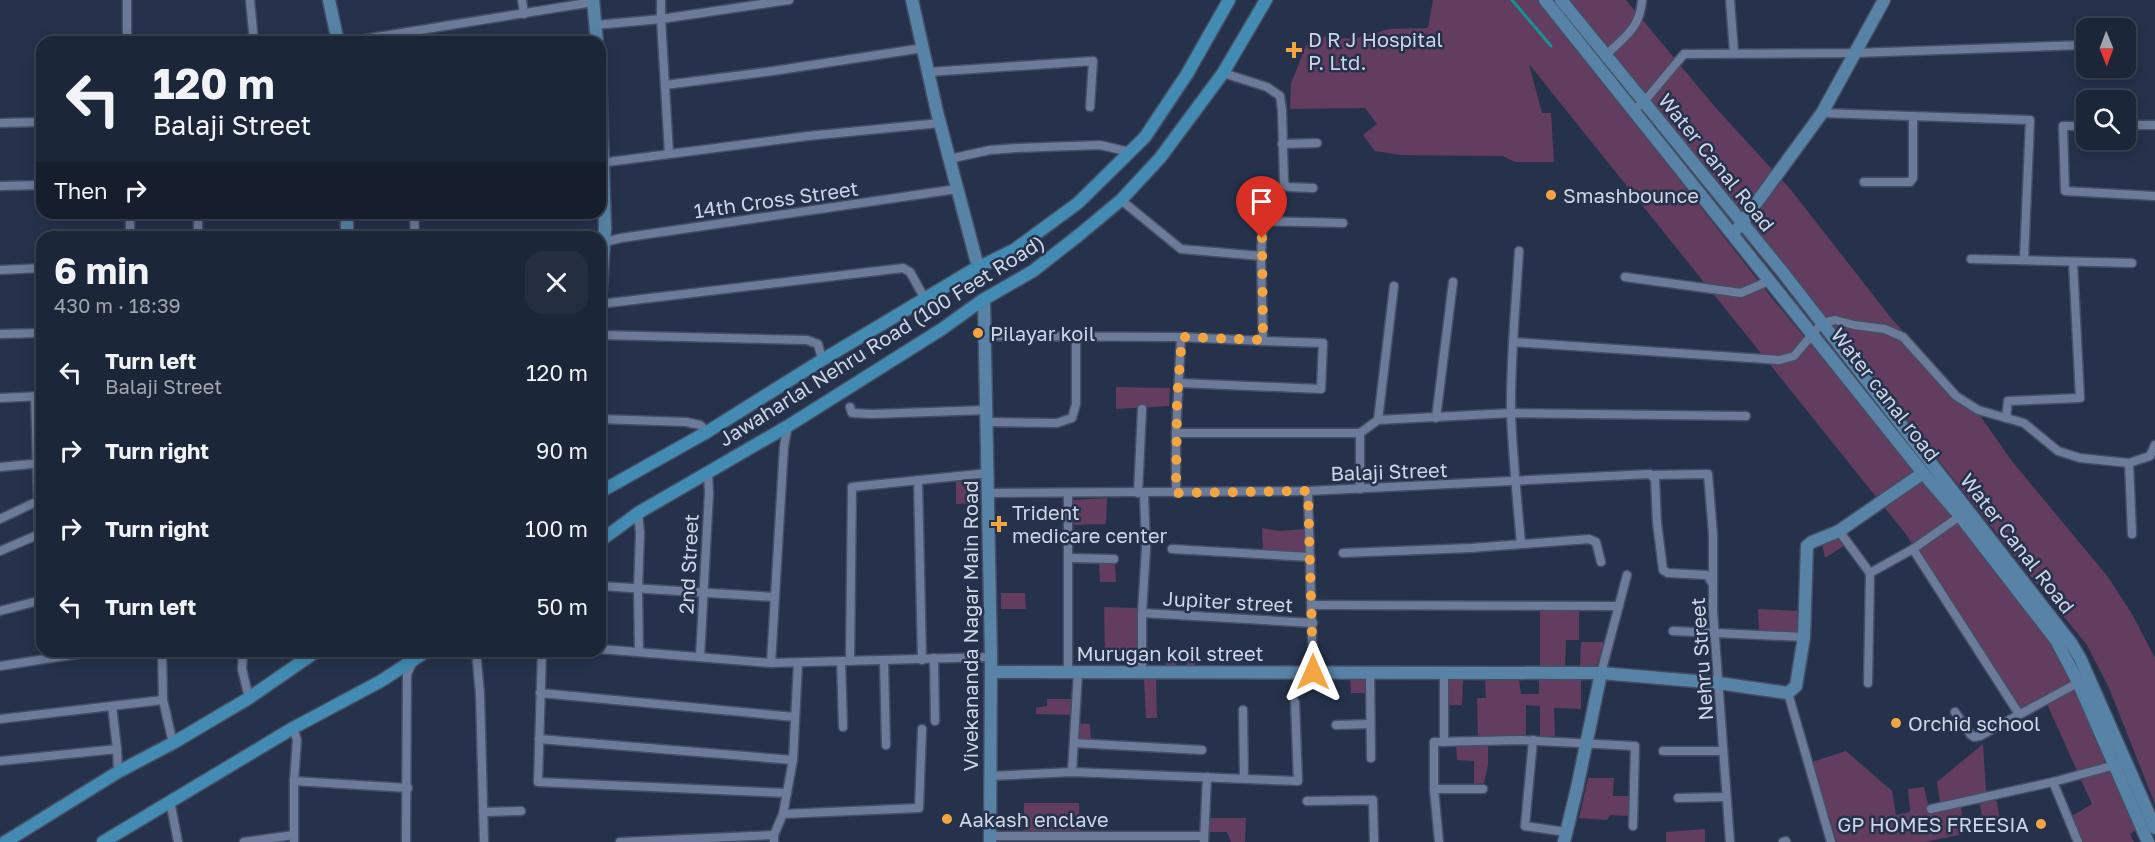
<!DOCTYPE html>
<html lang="en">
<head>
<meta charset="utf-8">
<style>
	body { margin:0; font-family:"Golos Text",sans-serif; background:#252e41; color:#f1f3f6; height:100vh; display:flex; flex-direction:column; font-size:22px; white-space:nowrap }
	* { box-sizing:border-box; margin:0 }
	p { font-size:20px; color:#a0a5ae }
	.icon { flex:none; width:33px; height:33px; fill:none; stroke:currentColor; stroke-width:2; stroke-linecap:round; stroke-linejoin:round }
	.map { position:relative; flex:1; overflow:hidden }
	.drawer { position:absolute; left:36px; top:231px; width:570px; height:426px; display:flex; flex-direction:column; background:#1c2639; border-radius:18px; box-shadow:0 3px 15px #0003,0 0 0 2px #3a4353 }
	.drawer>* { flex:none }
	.top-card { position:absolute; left:36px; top:36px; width:570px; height:183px; border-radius:18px; box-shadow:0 3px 15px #0003,0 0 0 2px #3a4353; background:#1c2639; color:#f1f3f6; overflow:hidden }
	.needle { width:39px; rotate:179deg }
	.fabs { position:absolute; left:2076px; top:18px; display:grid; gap:12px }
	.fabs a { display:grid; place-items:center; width:60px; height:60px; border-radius:12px; background:#1c2639; box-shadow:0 3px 15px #0003,0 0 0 2px #3a4353; font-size:30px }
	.pin { position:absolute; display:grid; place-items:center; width:51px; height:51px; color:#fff; margin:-62px -26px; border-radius:50% 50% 50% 0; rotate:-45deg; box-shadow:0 0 6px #0007 }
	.pin .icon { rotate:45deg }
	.me { position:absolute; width:66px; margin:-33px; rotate:0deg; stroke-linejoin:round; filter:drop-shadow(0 0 4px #0008) }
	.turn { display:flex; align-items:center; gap:21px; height:126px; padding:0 18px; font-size:27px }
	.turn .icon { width:78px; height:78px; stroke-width:2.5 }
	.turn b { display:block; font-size:42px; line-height:51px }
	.then { display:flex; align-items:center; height:57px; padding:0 18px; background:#0003; gap:12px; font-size:22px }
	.round { display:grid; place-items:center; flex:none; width:63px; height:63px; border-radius:18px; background:#252e41 }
	.overview { display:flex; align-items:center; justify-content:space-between; height:102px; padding:0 18px }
	h1 { font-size:36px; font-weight:700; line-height:45px }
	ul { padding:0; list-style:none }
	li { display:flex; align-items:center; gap:18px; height:78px; padding:0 18px }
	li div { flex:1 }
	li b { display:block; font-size:22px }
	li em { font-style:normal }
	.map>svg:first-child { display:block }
</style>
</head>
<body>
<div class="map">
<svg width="2155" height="842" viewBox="0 0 2155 842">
	<rect width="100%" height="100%" fill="#26324c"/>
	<!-- green -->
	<g fill="#633d5f">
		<path d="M1433,0H1538L1771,297L1914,468L2051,645L2074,689L2136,830L2130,834L2134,842H2083L2072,816L2092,804L2047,704L2021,708L1905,533L1529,64L1542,113H1551L1554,162H1515L1503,156L1401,155L1375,151L1363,135L1377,124L1365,108L1290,109L1291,83L1310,36L1353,39L1390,29L1428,28Z"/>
		<path d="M1568,0H1626L1715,107L1791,190L1891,318L1981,417L2011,460L2108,577L2132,614L2155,658V804L2109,688L2087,645L2024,568L1734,201Z"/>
		<path d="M1116,387L1170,388L1169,406L1116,409Z"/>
		<path d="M981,479V503L956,504V482Z"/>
		<path d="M1107,498L1106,524L1074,525L1073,500Z"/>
		<path d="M1835,527L1845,545L1825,558L1820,533Z"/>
		<path d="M1262,528L1280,531L1306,529L1307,554L1263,550Z"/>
		<path d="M1099,562H1115L1116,582H1100Z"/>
		<path d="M1001,593H1025L1026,609H1001Z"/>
		<path d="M1104,607L1137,608L1138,652H1105Z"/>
		<path d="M1540,609L1579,610V640H1566L1565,666H1540Z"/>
		<path d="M1758,609L1798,611L1797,632L1759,631Z"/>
		<path d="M1581,642H1604L1596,669H1580Z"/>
		<rect x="1166" y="649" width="10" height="19"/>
		<path d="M1187,649H1196L1195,668H1187Z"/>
		<path d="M1350,677H1368V693H1351Z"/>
		<path d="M1144,679H1156L1157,718H1146Z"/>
		<path d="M1463,679L1462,705H1446L1445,680Z"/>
		<path d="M1485,679L1519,680L1521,694H1539V679H1581V709L1554,708L1555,736H1540V706L1526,705V736L1478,738L1477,698H1486Z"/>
		<path d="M1047,699H1074L1072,715L1036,714V708L1047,706Z"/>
		<path d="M1076,723L1090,724L1091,741L1075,742Z"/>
		<path d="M1488,744V765L1484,783L1474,784V761L1457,760L1456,745Z"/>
		<path d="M1983,744L1986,791L1997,802L2001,826L1984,828L1980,804L1961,807L1964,834L1924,842H1837L1812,762L1846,751L1892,791L1896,815L1910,812L1908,789L1924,787L1928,804L1940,802L1937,782Z"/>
		<path d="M1588,778H1614L1613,796H1631V816L1610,815L1607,820L1579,818Z"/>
		<path d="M1024,803H1079L1080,833L1024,834Z"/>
		<path d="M1209,818H1246L1245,842H1231L1227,832H1209Z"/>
		<path d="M1705,829V842H1666V832Z"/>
	</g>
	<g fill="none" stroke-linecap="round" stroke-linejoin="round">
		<!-- stream -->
		<path stroke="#189195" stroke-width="3" d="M1512,0L1551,46"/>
		<!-- street casing -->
		<g stroke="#444e64" stroke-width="11">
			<g id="street">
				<path d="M127,0V42"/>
				<path d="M250,0L254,42"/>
				<path d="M522,0L524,14"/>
				<path d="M1730,0L1734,52"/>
				<path d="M596,25L661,19V0"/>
				<path d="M407,32L408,42"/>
				<path d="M346,42L593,2"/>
				<path d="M1605,56C1624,37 1640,29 1642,0"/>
				<path d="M928,72L1093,61L1090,107"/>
				<path d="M1223,73L1267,87L1280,96L1282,110L1284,184L1288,187L1313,188"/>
				<path d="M665,85L773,71L923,48"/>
				<path d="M1632,111L1643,103L1684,54L1855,53L2083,45"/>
				<path d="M1822,113L2030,120L2024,260"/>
				<path d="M0,123L42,122"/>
				<path d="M2126,125H2155"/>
				<path d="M2086,126H2063L2065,191L2155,196"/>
				<path d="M1282,144L1317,143"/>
				<path d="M669,154L661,19L789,0"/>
				<path d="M949,159L990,150L1017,148L1100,145L1130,152"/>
				<path d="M600,163L808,136L940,123"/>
				<path d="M1864,182H1910L1913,178V116"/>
				<path d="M0,186L42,185"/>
				<path d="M1121,200L1181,249L1261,256"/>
				<path d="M198,213V237"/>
				<path d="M414,213L415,237"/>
				<path d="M130,237V213"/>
				<path d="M601,243L621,238L957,189"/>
				<path d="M1519,251C1516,305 1510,360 1511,415C1513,458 1517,501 1521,543"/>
				<path d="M1971,259L2132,263"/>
				<path d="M0,270L42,268"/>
				<path d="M1625,277L1741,293L1771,280"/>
				<path d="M600,304L903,268L910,272L925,299"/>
				<path d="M0,334L42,333"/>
				<path d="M600,335L807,340L818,344L822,360"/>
				<path d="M990,336L1181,337L1263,341L1261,256L1263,221L1343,223"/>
				<path d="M1513,342L1780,360L1794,356L1822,323L1835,320L1854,325L1885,329L1903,337L1956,396L1978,410L2024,423L2058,451L2080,458L2129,463L2150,456L2155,445"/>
				<path d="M1180,383L1321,389L1323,343L1263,341"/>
				<path d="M35,396L39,533"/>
				<path d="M0,398L42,396"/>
				<path d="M850,407L852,413L872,414L987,410"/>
				<path d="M1436,418L1453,282"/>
				<path d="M2006,418L2008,401L2080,398L2073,262"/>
				<path d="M600,419L686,422L700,425L707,432"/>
				<path d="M1378,420L1394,286"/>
				<path d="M988,422L1057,423L1072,418L1076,404V336"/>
				<path d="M1176,433L1181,337"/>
				<path d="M1360,433V489"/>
				<path d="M2129,463L2132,534"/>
				<path d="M0,467L42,463"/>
				<path d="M1652,475L1708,474L1713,534V611L1730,842"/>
				<path d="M918,480L922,660"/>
				<path d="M1308,491L1313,672"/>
				<path d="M989,493L1308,491L1650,474L1655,479L1657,523L1663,570L1668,573L1707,575L1712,583"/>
				<path d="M1068,493V672"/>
				<path d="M1138,493L1142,409"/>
				<path d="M1176,493V433H1360L1378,420L1511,413L1746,416"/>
				<path d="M638,513L640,533L638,589L639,652"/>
				<path d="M0,519L38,501"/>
				<path d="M1839,531L1870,573"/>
				<path d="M1172,549L1310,557"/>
				<path d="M1913,549L2019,714"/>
				<path d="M0,551L42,533"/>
				<path d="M1343,553L1471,548L1589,539L1596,542L1601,562"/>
				<path d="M1069,558L1114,559"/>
				<path d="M600,586L774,597"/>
				<path d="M1312,605L1619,606"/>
				<path d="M0,611L42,600"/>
				<path d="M1142,613L1313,623"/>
				<path d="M1673,631L1804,637"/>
				<path d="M600,649L771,663L991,657"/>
				<path d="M162,651L163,700L173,743"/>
				<path d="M243,651L242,669L249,698"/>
				<path d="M476,651L480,694L484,842"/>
				<path d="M542,651L538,782L787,793"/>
				<path d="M700,657L709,493L708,472"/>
				<path d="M934,658L935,721"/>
				<path d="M841,661L843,727"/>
				<path d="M850,661L852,487L988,473"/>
				<path d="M884,661L886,745"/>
				<path d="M771,663L784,446L788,426"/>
				<path d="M0,666L97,651"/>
				<path d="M1370,671L1371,758"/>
				<path d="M1142,672V613L1146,548L1144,493"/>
				<path d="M1601,673L1627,575"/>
				<path d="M1868,683L1870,573L1913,549L1960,516"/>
				<path d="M540,693L795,717"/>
				<path d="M1788,693L1831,842"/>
				<path d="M1243,710L1244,778"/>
				<path d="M1955,712L1971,735L1974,737L1980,736L2083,680"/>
				<path d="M0,719L163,700"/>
				<path d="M1336,725L1370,724"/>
				<path d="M293,728L297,740L294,781V842"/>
				<path d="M539,739L793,760"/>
				<path d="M1533,740L1525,826L1566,832"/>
				<path d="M1444,742V671"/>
				<path d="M1074,743L1202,750"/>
				<path d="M117,749L118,772"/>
				<path d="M1663,751H1723"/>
				<path d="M0,761L117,749L112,706"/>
				<path d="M1072,772L1078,672"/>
				<path d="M991,776L1072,772L1298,781L1295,702"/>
				<path d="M294,781L408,788"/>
				<path d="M2053,782L2078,842"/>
				<path d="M1434,789H1483"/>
				<path d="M1678,798L1726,797"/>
				<path d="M170,801L178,842"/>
				<path d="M1307,801L1373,800L1374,842"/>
				<path d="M1931,809L2053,782L2119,764"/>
				<path d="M483,812L521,811"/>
				<path d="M783,814L919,808L922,729"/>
				<path d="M990,836H1204"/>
				<path d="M244,842L294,835"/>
				<path d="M406,842L407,674L413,661"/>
				<path d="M620,842L774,835"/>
				<path d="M774,842V835L783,814L793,760L798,663"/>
				<path d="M1204,842L1207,777"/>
				<path d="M1439,842L1434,789V742L1520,740L1635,746L1633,826"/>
				<path d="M1783,842L1786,841"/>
			</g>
		</g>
		<!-- secondary casing -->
		<g stroke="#444e64" stroke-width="15">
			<g id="secondary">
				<path d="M329,0L338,42"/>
				<path d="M593,0L597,42"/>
				<path d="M912,0L937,112L978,267"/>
				<path d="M1545,0L1923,473L1960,516L2056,640L2078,682L2148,842"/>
				<path d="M1561,0L1784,274L2071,643L2080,658L2155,828"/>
				<path d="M600,71L605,228L600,302"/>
				<path d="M347,213V237"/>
				<path d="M1738,228L1822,113L1884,0"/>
				<path d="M984,300L991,657L990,842"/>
				<path d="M991,672L1601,673"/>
				<path d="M1564,842L1577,788L1601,673L1718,683L1788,693L1796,686L1804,637L1807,546L1812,542L1839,531L1923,473"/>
			</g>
		</g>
		<!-- primary casing -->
		<g stroke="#444e64" stroke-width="15">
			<g id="primary">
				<path d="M600,492L707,432L822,360L971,271L1014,250L1078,203L1145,137L1187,74L1229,0"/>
				<path d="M600,541L638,513L788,426L942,329L981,301L1033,271L1079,235L1121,200L1160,158L1223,73L1266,0"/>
				<path d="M5,842L118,772L173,743L249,698L317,651"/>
				<path d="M103,842L293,728L381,681L427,651"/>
			</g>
		</g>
		<!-- street -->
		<use href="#street" stroke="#6c7b99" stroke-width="8"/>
		<!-- secondary -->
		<use href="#secondary" stroke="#5883a6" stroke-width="12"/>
		<!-- primary -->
		<use href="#primary" stroke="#438bb2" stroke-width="12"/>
	</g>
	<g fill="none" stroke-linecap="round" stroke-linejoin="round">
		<!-- route -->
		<path stroke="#f2a541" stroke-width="10" stroke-dasharray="0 18" d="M1262,238L1263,340L1182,337L1177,399L1176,493L1308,491L1313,672"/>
	</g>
	<!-- markers -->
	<g fill="#f2a541" stroke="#26324c" stroke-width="2">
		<path d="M1291 41h6v6h6v6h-6v6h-6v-6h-6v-6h6z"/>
		<circle cx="1551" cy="195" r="6"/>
		<circle cx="978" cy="333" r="6"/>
		<path d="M996 515h6v6h6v6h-6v6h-6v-6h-6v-6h6z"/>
		<circle cx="1896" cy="723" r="6"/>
		<circle cx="947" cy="819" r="6"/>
		<circle cx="2041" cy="824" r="6"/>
	</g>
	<g text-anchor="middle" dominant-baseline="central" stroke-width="5" stroke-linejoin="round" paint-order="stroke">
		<!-- poi labels -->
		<g font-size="20" fill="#cdd5e6" stroke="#26324c" text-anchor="start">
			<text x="1308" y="39">D R J Hospital<tspan x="1308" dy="23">P. Ltd.</tspan></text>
			<text x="1563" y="195">Smashbounce</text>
			<text x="990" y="333">Pilayar koil</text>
			<text x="1012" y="512">Trident<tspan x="1012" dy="23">medicare center</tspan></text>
			<text x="1908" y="723">Orchid school</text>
			<text x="959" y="819">Aakash enclave</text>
			<text x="2029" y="824" text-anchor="end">GP HOMES FREESIA</text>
		</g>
		<!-- street labels -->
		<g font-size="20" fill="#cdd5e6" stroke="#26324c">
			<text transform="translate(1717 162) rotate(51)">Water Canal Road</text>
			<text transform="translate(776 199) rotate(-8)">14th Cross Street</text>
			<text transform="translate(881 340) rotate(-32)">Jawaharlal Nehru Road (100 Feet Road)</text>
			<text transform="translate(1886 394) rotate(52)">Water canal road</text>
			<text transform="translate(1389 471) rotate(-2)">Balaji Street</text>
			<text transform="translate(2018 543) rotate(52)">Water Canal Road</text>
			<text transform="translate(688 564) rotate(-87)">2nd Street</text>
			<text transform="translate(1228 601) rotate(3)">Jupiter street</text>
			<text transform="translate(970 626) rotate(-90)">Vivekananda Nagar Main Road</text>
			<text x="1170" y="653">Murugan koil street</text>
			<text transform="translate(1701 659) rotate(-94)">Nehru Street</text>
		</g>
	</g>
</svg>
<div class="fabs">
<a><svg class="needle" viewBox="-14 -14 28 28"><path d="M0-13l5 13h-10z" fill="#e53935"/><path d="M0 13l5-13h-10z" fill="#a0a5ae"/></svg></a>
<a><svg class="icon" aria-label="search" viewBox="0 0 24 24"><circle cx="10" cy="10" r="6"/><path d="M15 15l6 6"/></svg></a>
</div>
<div class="pin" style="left:1262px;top:238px;background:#d93025"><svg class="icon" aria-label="arrive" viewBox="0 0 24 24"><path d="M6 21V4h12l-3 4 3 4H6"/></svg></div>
<svg class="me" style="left:1313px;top:672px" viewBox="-20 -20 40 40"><path d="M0-17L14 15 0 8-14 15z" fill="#f2a541" stroke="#fff" stroke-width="4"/></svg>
<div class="top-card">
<div class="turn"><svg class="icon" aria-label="left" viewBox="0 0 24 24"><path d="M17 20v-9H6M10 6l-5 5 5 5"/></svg><div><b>120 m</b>Balaji Street</div></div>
<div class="then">Then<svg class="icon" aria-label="right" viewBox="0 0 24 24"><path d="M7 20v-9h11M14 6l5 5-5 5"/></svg></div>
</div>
<section class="drawer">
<div class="overview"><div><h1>6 min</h1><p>430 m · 18:39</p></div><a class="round"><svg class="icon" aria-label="close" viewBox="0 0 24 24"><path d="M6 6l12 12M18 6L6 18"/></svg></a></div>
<ul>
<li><svg class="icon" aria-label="left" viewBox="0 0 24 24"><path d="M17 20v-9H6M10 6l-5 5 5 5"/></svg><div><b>Turn left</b><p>Balaji Street</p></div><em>120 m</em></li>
<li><svg class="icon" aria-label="right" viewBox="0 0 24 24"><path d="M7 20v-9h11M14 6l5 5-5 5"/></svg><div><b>Turn right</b></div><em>90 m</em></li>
<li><svg class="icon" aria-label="right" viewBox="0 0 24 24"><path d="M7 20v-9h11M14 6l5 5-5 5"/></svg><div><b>Turn right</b></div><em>100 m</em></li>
<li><svg class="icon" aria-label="left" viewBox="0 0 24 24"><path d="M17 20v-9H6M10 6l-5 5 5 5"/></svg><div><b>Turn left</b></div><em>50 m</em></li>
</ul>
</section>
</div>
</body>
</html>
